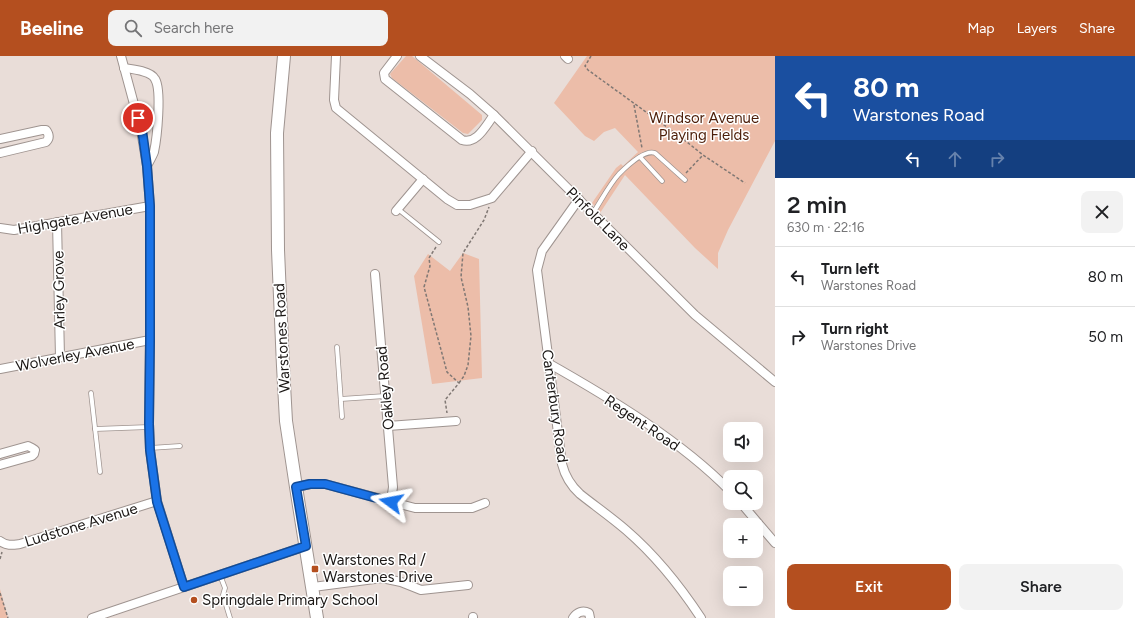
<!DOCTYPE html>
<html lang="en">
<head>
<meta charset="utf-8">
<style>
	body { margin:0; font-family:Figtree,sans-serif; background:#f2f2f2; color:#202124; height:100vh; display:flex; flex-direction:column; font-size:15px; white-space:nowrap }
	* { box-sizing:border-box; margin:0 }
	p { font-size:13px; color:#757577 }
	.icon { flex:none; width:22px; height:22px; fill:none; stroke:currentColor; stroke-width:2; stroke-linecap:round; stroke-linejoin:round }
	.map { position:relative; flex:1; overflow:hidden }
	.drawer { display:flex; flex-direction:column; background:#fff; width:360px }
	.drawer>* { flex:none }
	.hud { background:#1a4fa0; color:#fff; overflow:hidden }
	.tools { position:absolute; left:723px; top:366px; display:grid; gap:8px }
	.tools a { display:grid; place-items:center; width:40px; height:40px; border-radius:8px; background:#fff; box-shadow:0 4px 16px #0002; font-size:20px }
	.pin { position:absolute; display:grid; place-items:center; width:34px; height:34px; color:#fff; margin:-17px; border:2px solid #fff; border-radius:50%; box-shadow:0 1px 4px #0007 }
	.me { position:absolute; width:44px; margin:-22px; rotate:283deg; stroke-linejoin:round; filter:drop-shadow(0 0 3px #0008) }
	.turn { display:flex; align-items:center; gap:14px; height:84px; padding:0 12px; font-size:18px }
	.turn .icon { width:52px; height:52px; stroke-width:2.5 }
	.turn b { display:block; font-size:28px; line-height:34px }
	.lanes { display:flex; align-items:center; height:38px; padding:0 12px; background:#0003; justify-content:center; gap:20px; direction:ltr }
	.lanes .off { opacity:.35 }
	.round { display:grid; place-items:center; flex:none; width:42px; height:42px; border-radius:8px; background:#f2f2f2 }
	.summary { display:flex; align-items:center; justify-content:space-between; height:68px; padding:0 12px }
	h1 { font-size:24px; font-weight:600; line-height:30px }
	.cta { display:flex; gap:8px; margin-top:auto; padding:8px 12px }
	.cta a { flex:1; height:46px; border-radius:8px; background:#b44f1f; color:#fff; font-size:16px; font-weight:600; line-height:46px; text-align:center }
	.cta a+a { background:#f2f2f2; color:#202124 }
	ul { padding:0; list-style:none }
	li { display:flex; align-items:center; gap:12px; height:60px; padding:0 12px; border-top:1px solid #e0e0e0 }
	li div { flex:1 }
	li b { display:block; font-size:15px }
	li em { font-style:normal }
	header { display:flex; align-items:center; gap:24px; box-sizing:border-box; height:56px; padding:0 20px; background:#b44f1f; color:#fff }
	header strong { font-size:19px }
	nav { display:flex; gap:22px; margin-inline-start:auto; font-size:14px }
	.search { width:280px; height:36px; background:#f2f2f2; display:flex; align-items:center; gap:10px; box-sizing:border-box; padding:0 14px; border-radius:8px; color:#757577; font-size:15px }
	main { display:flex; flex:1; min-height:0 }
	.map>svg:first-child { display:block }
</style>
</head>
<body>
<header>
<strong>Beeline</strong>
<div class="search"><svg class="icon" aria-label="search" viewBox="0 0 24 24"><circle cx="10" cy="10" r="6"/><path d="M15 15l6 6"/></svg>Search here</div>
<nav><a>Map</a><a>Layers</a><a>Share</a></nav>
</header>
<main>
<div class="map">
<svg width="775" height="562" viewBox="0 0 775 562">
	<rect width="100%" height="100%" fill="#e9ddd8"/>
	<!-- green -->
	<g fill="#ecbda9">
		<path d="M406,0H412L482,59V64L468,78L463,77L392,22L390,18Z"/>
		<path d="M587,0H775V85L728,174L718,197V213L695,192L625,119L600,157L592,147L616,112L621,108L623,110L638,96L615,72L604,76L594,85L585,80L554,47Z"/>
		<path d="M463,197L479,203L482,322L432,328L414,220L428,198L450,215Z"/>
		<path d="M0,533L8,562H0Z"/>
	</g>
	<g fill="none" stroke-linecap="round" stroke-linejoin="round">
		<!-- lane casing -->
		<g stroke="#9f9490" stroke-width="5.5">
			<g id="lane">
				<path d="M640,101L662,125"/>
				<path d="M398,153L439,186"/>
				<path d="M593,157C601,145 609,129 619,118C626,111 645,93 655,97L685,124"/>
				<path d="M337,291L342,361"/>
				<path d="M91,337L100,416"/>
				<path d="M341,343L385,340"/>
				<path d="M95,373L149,371"/>
				<path d="M150,392L180,390"/>
				<path d="M220,519L225,532L223,539L230,562"/>
			</g>
		</g>
		<!-- street casing -->
		<g stroke="#9f9490" stroke-width="10">
			<g id="street">
				<path d="M121,0L141,74L147,110L150,150V284L149,368L150,394L157,445L184,531"/>
				<path d="M336,0L334,44L336,52L447,143L457,149H470L492,142L532,95"/>
				<path d="M397,0L384,17L385,23L462,84C477,89 486,69 494,59"/>
				<path d="M420,0L470,38L494,59L695,259L775,326"/>
				<path d="M565,0L568,3"/>
				<path d="M124,12C132,13 151,15 155,23C162,34 157,82 154,96C152,101 149,106 147,110"/>
				<path d="M0,83L42,74H46C49,78 50,82 46,86L0,97"/>
				<path d="M579,143L542,195L537,214L562,408C565,420 570,429 580,438C595,450 611,461 626,474C655,499 680,530 701,562"/>
				<path d="M396,155L423,123"/>
				<path d="M57,166L60,301"/>
				<path d="M0,172L14,174L150,150"/>
				<path d="M375,218L393,431L391,445"/>
				<path d="M548,307C610,342 681,385 730,435"/>
				<path d="M0,313L150,284"/>
				<path d="M388,370L456,365"/>
				<path d="M0,398L28,390L32,392L35,394L34,398L32,400L0,409"/>
				<path d="M296,431L310,428H325L415,452H472L485,447"/>
				<path d="M741,447L775,487"/>
				<path d="M0,485C7,490 12,489 20,488L157,445"/>
				<path d="M313,531L382,522L401,526L421,534L468,529"/>
				<path d="M473,561V562"/>
				<path d="M92,562L306,490"/>
				<path d="M573,562C577,556 583,554 589,557L590,562"/>
			</g>
		</g>
		<!-- secondary casing -->
		<g stroke="#9f9490" stroke-width="14">
			<path id="secondary" d="M284,0L277,77L278,194L283,310L286,365L296,431L317,562"/>
		</g>
		<!-- path -->
		<g stroke="#807874" stroke-width="1.5" stroke-dasharray="3 2" stroke-linecap="butt">
			<path d="M591,0L585,10L588,14L682,82L703,99L745,127"/>
			<path d="M634,49L642,92"/>
			<path d="M686,117L703,99"/>
			<path d="M436,191L429,202L430,210L424,231L447,316L459,327L445,344L447,357"/>
			<path d="M459,327L464,320L468,309L471,280L468,251L461,221L463,197L484,164L489,151"/>
			<path d="M0,503L2,496"/>
			<path d="M0,537L8,562"/>
		</g>
		<!-- lane -->
		<use href="#lane" stroke="#fff" stroke-width="4"/>
		<!-- street -->
		<use href="#street" stroke="#fff" stroke-width="8"/>
		<!-- secondary -->
		<use href="#secondary" stroke="#fff" stroke-width="12"/>
	</g>
	<g fill="none" stroke-linecap="round" stroke-linejoin="round">
		<!-- route casing -->
		<g stroke="#114b97" stroke-width="10">
			<path id="route" d="M138,62L142,74L147,110L150,150V284L149,368L150,394L157,446L184,531L306,490L296,431L310,428H325L391,446"/>
		</g>
		<!-- route -->
		<use href="#route" stroke="#1a73e8" stroke-width="7"/>
	</g>
	<!-- markers -->
	<g fill="#b44f1f" stroke="#fff" stroke-width="1.5">
		<rect x="311" y="509" width="8" height="8" rx="2"/>
		<circle cx="194" cy="544" r="4"/>
	</g>
	<g text-anchor="middle" dominant-baseline="central" stroke-width="3" stroke-linejoin="round" paint-order="stroke">
		<!-- park labels -->
		<g font-size="15" fill="#4c1d08" stroke="#fff">
			<text x="704" y="62">Windsor Avenue<tspan x="704" dy="17">Playing Fields</tspan></text>
		</g>
		<!-- street labels -->
		<g font-size="15" fill="#1b1715" stroke="#fff">
			<text transform="translate(75 163) rotate(-10)">Highgate Avenue</text>
			<text transform="translate(598 163) rotate(45)">Pinfold Lane</text>
			<text transform="translate(59 234) rotate(-91)">Arley Grove</text>
			<text transform="translate(282 282) rotate(-93)">Warstones Road</text>
			<text transform="translate(75 299) rotate(-11)">Wolverley Avenue</text>
			<text transform="translate(385 332) rotate(-95)">Oakley Road</text>
			<text transform="translate(555 350) rotate(82)">Canterbury Road</text>
			<text transform="translate(642 367) rotate(34)">Regent Road</text>
			<text transform="translate(81 469) rotate(-17)">Ludstone Avenue</text>
		</g>
		<!-- poi labels -->
		<g font-size="15" fill="#1b1715" stroke="#fff" text-anchor="start">
			<text x="323" y="504">Warstones Rd /<tspan x="323" dy="17">Warstones Drive</tspan></text>
			<text x="202" y="544">Springdale Primary School</text>
		</g>
	</g>
</svg>
<div class="tools">
<a><svg class="icon" aria-label="sound" viewBox="0 0 24 24"><path d="M4 9h4l5-4v14l-5-4H4zM17 9q2 3 0 6"/></svg></a>
<a><svg class="icon" aria-label="search" viewBox="0 0 24 24"><circle cx="10" cy="10" r="6"/><path d="M15 15l6 6"/></svg></a>
<a>+</a>
<a>−</a>
</div>
<div class="pin" style="left:138px;top:62px;background:#d93025"><svg class="icon" aria-label="arrive" viewBox="0 0 24 24"><path d="M6 21V4h12l-3 4 3 4H6"/></svg></div>
<svg class="me" style="left:391px;top:446px" viewBox="-20 -20 40 40"><path d="M0-17L14 15 0 8-14 15z" fill="#1a73e8" stroke="#fff" stroke-width="4"/></svg>
</div>
<section class="drawer">
<div class="hud">
<div class="turn"><svg class="icon" aria-label="left" viewBox="0 0 24 24"><path d="M17 20v-9H6M10 6l-5 5 5 5"/></svg><div><b>80 m</b>Warstones Road</div></div>
<div class="lanes"><svg class="icon" aria-label="left" viewBox="0 0 24 24"><path d="M17 20v-9H6M10 6l-5 5 5 5"/></svg><svg class="icon off" aria-label="ahead" viewBox="0 0 24 24"><path d="M12 20V5M6 11l6-6 6 6"/></svg><svg class="icon off" aria-label="right" viewBox="0 0 24 24"><path d="M7 20v-9h11M14 6l5 5-5 5"/></svg></div>
</div>
<div class="summary"><div><h1>2 min</h1><p>630 m · 22:16</p></div><a class="round"><svg class="icon" aria-label="close" viewBox="0 0 24 24"><path d="M6 6l12 12M18 6L6 18"/></svg></a></div>
<ul>
<li><svg class="icon" aria-label="left" viewBox="0 0 24 24"><path d="M17 20v-9H6M10 6l-5 5 5 5"/></svg><div><b>Turn left</b><p>Warstones Road</p></div><em>80 m</em></li>
<li><svg class="icon" aria-label="right" viewBox="0 0 24 24"><path d="M7 20v-9h11M14 6l5 5-5 5"/></svg><div><b>Turn right</b><p>Warstones Drive</p></div><em>50 m</em></li>
</ul>
<div class="cta"><a>Exit</a><a>Share</a></div>
</section>
</main>
</body>
</html>
